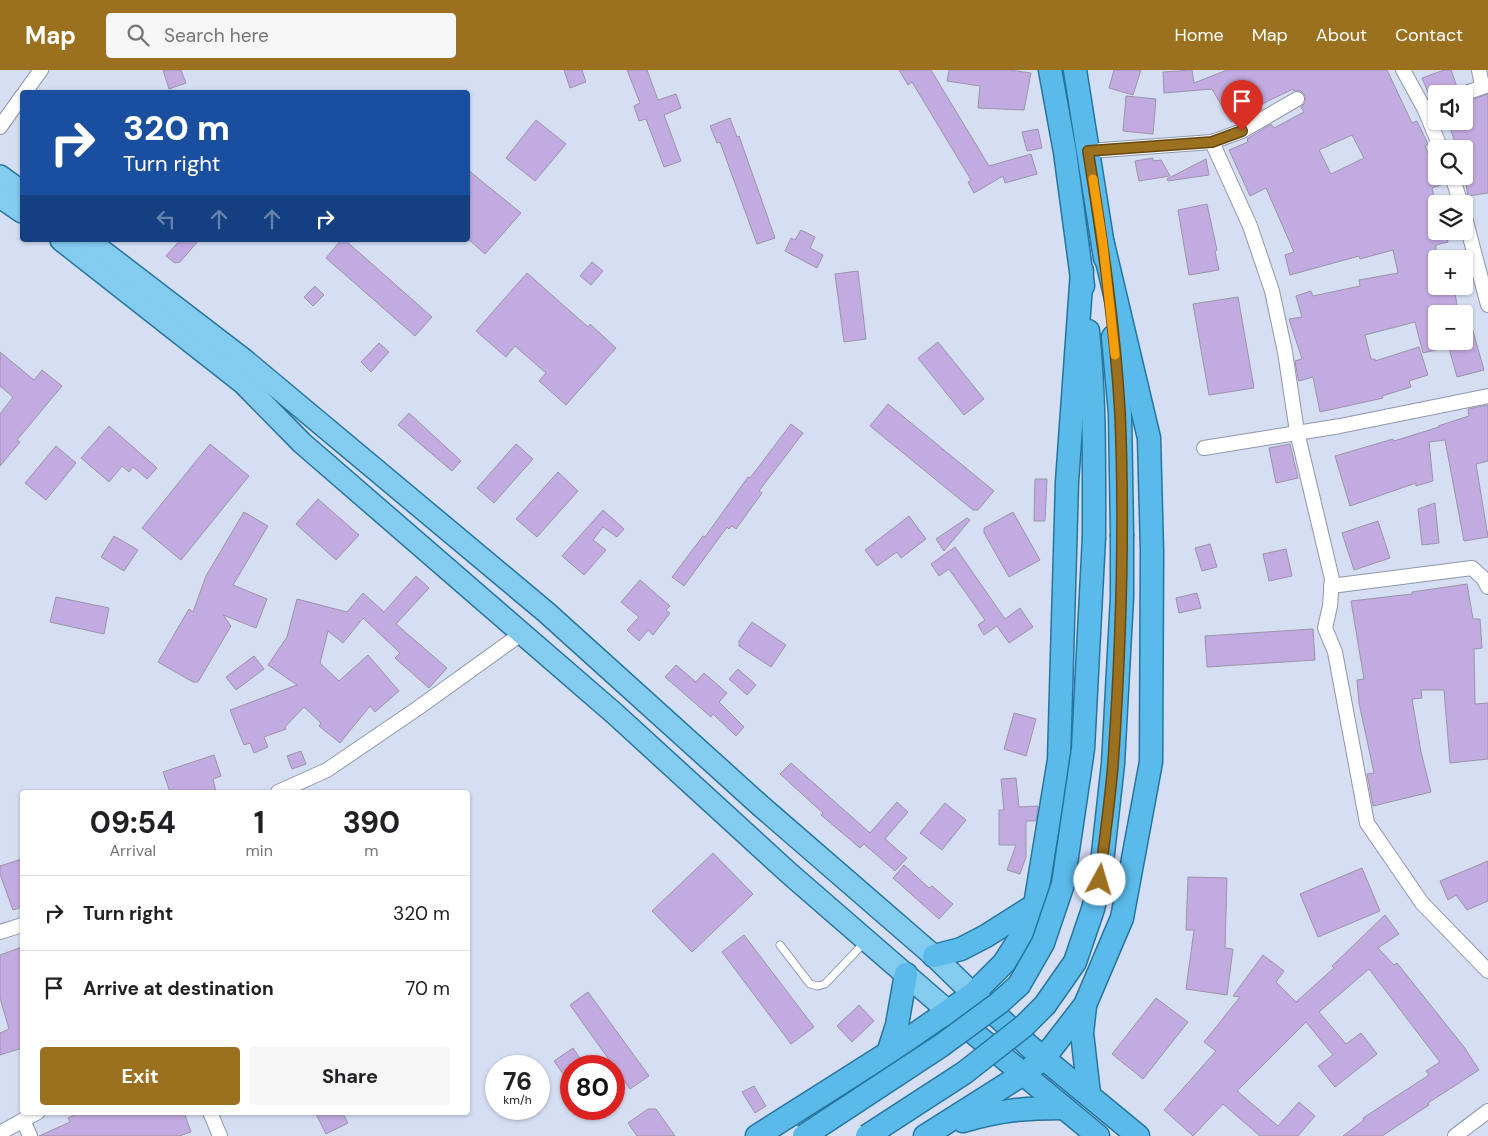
<!DOCTYPE html>
<html lang="en">
<head>
<meta charset="utf-8">
<style>
	body { margin:0; font-family:"DM Sans",sans-serif; background:#f6f6f6; color:#202124; height:100vh; display:flex; flex-direction:column; font-size:19px; white-space:nowrap }
	* { box-sizing:border-box; margin:0 }
	p { font-size:16px; color:#757577 }
	.icon { flex:none; width:28px; height:28px; fill:none; stroke:currentColor; stroke-width:2; stroke-linecap:round; stroke-linejoin:round }
	.map { position:relative; flex:1; overflow:hidden }
	.panel { position:absolute; left:20px; top:720px; width:450px; height:325px; display:flex; flex-direction:column; background:#fff; border-radius:5px; box-shadow:0 1px 4px #0004 }
	.panel>* { flex:none }
	.top-card { position:absolute; left:20px; top:20px; width:450px; height:152px; border-radius:5px; box-shadow:0 1px 4px #0004; background:#1a4fa0; color:#fff; overflow:hidden }
	.tools { position:absolute; left:1428px; top:15px; display:grid; gap:10px }
	.tools a { display:grid; place-items:center; width:45px; height:45px; border-radius:5px; background:#fff; box-shadow:0 1px 4px #0004; font-size:25px }
	.speed { position:absolute; left:485px; top:985px; display:flex; gap:10px; font-size:25px; font-weight:700; text-align:center }
	.speed>* { display:grid; place-content:center; width:65px; height:65px; border-radius:50%; background:#fff; box-shadow:0 1px 4px #0004; line-height:1 }
	.speed small { font-size:12px; font-weight:400 }
	.speed .limit { border:8px solid #d22; background:#fff; color:#111 }
	.pin { position:absolute; display:grid; place-items:center; width:42px; height:42px; color:#fff; margin:-51px -21px; border-radius:50% 50% 50% 0; rotate:-45deg; box-shadow:0 0 5px #0007 }
	.pin .icon { rotate:45deg }
	.me { position:absolute; width:55px; margin:-28px; rotate:6deg; stroke-linejoin:round; filter:drop-shadow(0 0 4px #0008) }
	.turn { display:flex; align-items:center; gap:18px; height:105px; padding:0 20px; font-size:22px }
	.turn .icon { width:65px; height:65px; stroke-width:2.5 }
	.turn b { display:block; font-size:35px; line-height:42px }
	.lanes { display:flex; align-items:center; height:48px; padding:0 20px; background:#0003; justify-content:center; gap:25px; direction:ltr }
	.lanes .off { opacity:.35 }
	.eta { display:flex; justify-content:space-evenly; align-items:center; height:85px; text-align:center }
	.eta b { font-size:30px; font-weight:700; line-height:35px }
	.button { display:flex; gap:10px; margin-top:auto; padding:10px 20px }
	.button a { flex:1; height:58px; border-radius:5px; background:#9b701f; color:#fff; font-size:20px; font-weight:700; line-height:58px; text-align:center }
	.button a+a { background:#f6f6f6; color:#202124 }
	ul { padding:0; list-style:none }
	li { display:flex; align-items:center; gap:15px; height:75px; padding:0 20px; border-top:1px solid #e0e0e0 }
	li div { flex:1 }
	li b { display:block; font-size:19px }
	li em { font-style:normal }
	header { display:flex; align-items:center; gap:30px; box-sizing:border-box; height:70px; padding:0 25px; background:#9b701f; color:#fff }
	header strong { font-size:24px }
	nav { display:flex; gap:28px; margin-inline-start:auto; font-size:18px }
	.search { width:350px; height:45px; background:#f6f6f6; display:flex; align-items:center; gap:12px; box-sizing:border-box; padding:0 18px; border-radius:5px; color:#757577; font-size:19px }
	.map>svg:first-child { display:block }
</style>
</head>
<body>
<header>
<strong>Map</strong>
<div class="search"><svg class="icon" aria-label="search" viewBox="0 0 24 24"><circle cx="10" cy="10" r="6"/><path d="M15 15l6 6"/></svg>Search here</div>
<nav><a>Home</a><a>Map</a><a>About</a><a>Contact</a></nav>
</header>
<div class="map">
<svg width="1488" height="1066" viewBox="0 0 1488 1066">
	<rect width="100%" height="100%" fill="#d6def4"/>
	<!-- building -->
	<g fill="#c2abe1" stroke="#9c93a8" fill-rule="evenodd">
		<path d="M163,0H181L186,13L169,19Z"/>
		<path d="M564,0H582L586,12L570,18Z"/>
		<path d="M627,0H647L658,30L676,24L681,38L664,45L681,91L664,97L646,49L639,51L634,36L640,33Z"/>
		<path d="M899,0H931L989,96L1031,84L1037,104L1005,113L1003,106L974,123L968,112L971,110L912,12L908,15Z"/>
		<path d="M949,0H1009L1031,3L1024,40L978,38L980,16L947,11Z"/>
		<path d="M1114,0H1141L1133,25L1109,18Z"/>
		<path d="M1192,0L1194,13L1227,0H1387L1412,53L1417,51L1428,74L1425,76L1441,115L1432,118L1436,136V161H1445L1448,172L1436,175V216H1454L1458,242L1436,244V280L1423,283L1415,252L1365,265L1371,289H1375V291L1419,277L1428,305L1409,311L1411,317L1382,326L1383,328L1320,342L1313,307L1299,311L1298,308L1295,291L1302,289L1289,249L1302,247L1296,226L1311,221L1313,226L1360,216L1359,210L1398,203L1393,180L1360,189L1359,186L1290,205L1285,185L1294,182L1266,118L1250,126L1229,80L1248,72L1247,69L1271,54L1274,58L1304,42L1301,37L1305,33V25L1301,21H1294L1293,19L1260,35L1262,39L1248,47L1246,44L1231,52L1212,19L1164,23L1163,2ZM1352,65L1364,88L1331,104L1319,80Z"/>
		<path d="M1444,0H1451L1457,17L1430,27L1422,8Z"/>
		<path d="M1488,24V123L1468,126L1464,103V79H1457L1448,51H1464V32Z"/>
		<path d="M1126,26L1156,29L1153,64L1123,61Z"/>
		<path d="M730,48L737,67L739,66L775,168L757,174L720,72L717,73L710,56Z"/>
		<path d="M536,50L566,74L535,111L506,88Z"/>
		<path d="M1038,59L1042,78L1027,81L1022,62Z"/>
		<path d="M1153,88V91L1161,90L1170,106L1139,111L1135,91Z"/>
		<path d="M1206,89L1209,105L1168,111L1167,109Z"/>
		<path d="M468,100L521,143L485,184L468,169Z"/>
		<path d="M1207,134L1217,180L1215,181L1219,200L1189,205L1178,140Z"/>
		<path d="M801,160L815,167L810,178L823,185L817,198L785,181L791,168L795,170Z"/>
		<path d="M180,170H199L180,192L175,193L166,186Z"/>
		<path d="M341,170H345L432,247L415,266L326,188Z"/>
		<path d="M592,192L603,201L591,215L580,206Z"/>
		<path d="M858,201L866,269L844,272L835,204Z"/>
		<path d="M527,203L588,257L590,254L616,278L566,335L539,311L546,303L515,276L506,287L476,261Z"/>
		<path d="M315,216L324,225L313,236L304,227Z"/>
		<path d="M1238,227L1254,318L1209,325L1193,234Z"/>
		<path d="M1467,240L1484,300L1457,307L1447,271H1464V241Z"/>
		<path d="M938,272L984,329L964,345L918,288Z"/>
		<path d="M379,273L389,282L371,302L361,292Z"/>
		<path d="M0,282L34,310L42,300L62,316L17,370L20,372L0,396V344L13,327L0,316Z"/>
		<path d="M888,334L994,421L978,440H973L870,356Z"/>
		<path d="M1488,335V391L1476,394L1488,467L1464,471L1445,370L1429,372L1433,411L1416,416V413L1350,436L1335,386L1393,369L1394,371L1439,357L1438,356L1469,346L1468,339Z"/>
		<path d="M409,343L461,391L452,401L398,355Z"/>
		<path d="M791,354L803,363L759,421L762,423L736,459L732,456L729,459L727,457L684,516L672,507L703,466L705,467L748,407L750,408Z"/>
		<path d="M109,356L157,398L147,409L133,397L129,402L122,396L109,412L81,388Z"/>
		<path d="M210,374L249,406L181,490L142,458Z"/>
		<path d="M516,374L533,389L494,433L477,418Z"/>
		<path d="M1290,374L1298,408L1276,413L1269,378Z"/>
		<path d="M56,376L76,393L46,430L25,413Z"/>
		<path d="M558,402L578,421L537,467L516,449Z"/>
		<path d="M1035,409H1047L1045,451H1034Z"/>
		<path d="M318,429L359,465L336,490L296,454Z"/>
		<path d="M1435,433L1439,473L1422,475L1418,439Z"/>
		<path d="M603,440L624,459L617,467L603,457L593,470L606,480L584,505L562,486Z"/>
		<path d="M244,442L268,456L233,515L267,529L256,558L223,545L231,556L198,612H193L158,592L189,539L193,542L206,506Z"/>
		<path d="M1013,442L1040,490L1009,507L984,463V458Z"/>
		<path d="M909,446L926,469L901,488L897,482L877,496L865,480Z"/>
		<path d="M967,448L970,450L944,481L936,469Z"/>
		<path d="M1378,451L1390,488L1354,500L1342,463Z"/>
		<path d="M114,466L138,480L124,501L101,487Z"/>
		<path d="M1210,474L1217,497L1202,501L1195,478Z"/>
		<path d="M955,477L1005,549L1020,538L1033,557L1009,573L997,556L984,565L978,555L985,550L949,499L939,506L931,494Z"/>
		<path d="M1286,479L1292,506L1269,511L1263,484Z"/>
		<path d="M416,506L429,518L396,554L447,598L429,618L395,588L400,583L363,548L343,573L328,561L320,593L339,611L368,585L399,621L375,642L370,636L340,673L319,656L321,653L304,637L285,657L286,659L264,667L268,677L254,683L250,673L244,675L230,640L297,615L268,595L287,567L297,529L347,542L363,523L384,542Z"/>
		<path d="M640,510L670,536L666,540L670,543L653,565L648,560L639,571L627,560L639,547L621,532Z"/>
		<path d="M1467,514L1473,549H1480L1482,578L1474,579L1475,634L1488,633V689L1450,693L1444,620H1421L1422,628L1412,629L1421,682L1431,722L1373,736L1367,704L1374,703L1359,633L1357,610L1364,609L1351,531L1412,524V522Z"/>
		<path d="M1197,523L1201,538L1179,543L1176,528Z"/>
		<path d="M56,527L109,538L104,564L50,552Z"/>
		<path d="M752,552L786,575L771,597L739,576V571Z"/>
		<path d="M1313,559L1315,590L1207,597L1205,566Z"/>
		<path d="M254,586L264,599L236,620L226,607Z"/>
		<path d="M676,595L696,612L704,603L727,623L719,632L744,657L736,666L713,644L711,647L665,607Z"/>
		<path d="M738,599L756,615L747,625L729,609Z"/>
		<path d="M1014,643L1036,649L1026,686L1004,679Z"/>
		<path d="M301,681L306,694L292,699L287,686Z"/>
		<path d="M214,685L221,706L213,709L216,722H170L163,702Z"/>
		<path d="M791,693L870,763L897,732L908,742L885,769L907,788L895,801L864,774L860,778L821,745L823,743L780,704Z"/>
		<path d="M1016,708L1019,737L1038,736L1036,751H1026V787L1020,804L1007,800L1016,775H999V740H1004L1001,709Z"/>
		<path d="M945,733L966,750L942,780L920,763Z"/>
		<path d="M713,783L753,824L692,882L652,841Z"/>
		<path d="M22,789V837L13,840L0,804V796Z"/>
		<path d="M1488,791V831L1467,840L1456,825L1448,830L1440,811Z"/>
		<path d="M904,795L929,818L932,816L953,834L939,849L893,808Z"/>
		<path d="M1362,798L1380,841L1318,867L1300,824Z"/>
		<path d="M1188,807L1227,808L1225,878L1233,879L1227,925L1186,919L1194,860H1186Z"/>
		<path d="M1385,845L1399,864L1378,878L1394,895L1397,893L1464,977L1479,1000L1428,1033L1429,1035L1382,1066H1343L1364,1050L1363,1048L1429,1005L1426,1001L1440,992L1369,899L1319,942L1346,974L1361,963L1377,984L1335,1017L1318,996L1333,985L1306,952L1237,1021L1278,1056L1299,1032L1315,1046L1298,1066H1260L1223,1034L1193,1066L1164,1040L1216,981L1204,972L1240,927L1233,926L1263,885L1284,901L1276,912L1296,932L1334,898L1332,896Z"/>
		<path d="M744,865L814,957L791,974L722,882Z"/>
		<path d="M22,877V978L0,985V963L9,959L0,928V885Z"/>
		<path d="M588,922L649,1006L630,1019L570,935Z"/>
		<path d="M1156,928L1188,952L1143,1009L1112,984Z"/>
		<path d="M859,935L874,951L852,972L837,956Z"/>
		<path d="M573,978L585,996H571V1015L554,991Z"/>
		<path d="M754,1016L766,1036L755,1043L742,1022Z"/>
		<path d="M648,1039H656L675,1066H637L628,1053Z"/>
		<path d="M81,1042H184L191,1062L179,1066H39L70,1052L68,1048Z"/>
		<path d="M315,1042H342L348,1053L326,1064Z"/>
	</g>
	<g fill="none" stroke-linecap="round" stroke-linejoin="round">
		<!-- service casing -->
		<g stroke="#8f96ab" stroke-width="9">
			<path id="service" d="M780,875L810,914L818,916L825,914L865,872"/>
		</g>
		<!-- minor casing -->
		<g stroke="#8f96ab" stroke-width="16">
			<g id="minor">
				<path d="M1403,0L1425,40L1441,79"/>
				<path d="M1479,0L1482,16"/>
				<path d="M25,22L41,0"/>
				<path d="M1463,24L1488,15"/>
				<path d="M1425,40L1436,35"/>
				<path d="M0,57L22,26"/>
				<path d="M1212,72L1250,156L1272,221L1285,282L1297,362L1332,509L1330,536L1325,558L1335,582L1367,753L1422,833L1488,901"/>
				<path d="M1089,81L1212,72L1242,61L1297,29"/>
				<path d="M1452,106L1461,134"/>
				<path d="M1464,144L1488,235"/>
				<path d="M1204,378L1340,356L1488,326"/>
				<path d="M1331,516L1472,498L1483,508L1488,517"/>
				<path d="M278,722L327,700L418,638L521,564"/>
				<path d="M0,862L22,855"/>
				<path d="M210,1042L220,1066"/>
				<path d="M23,1050L30,1066"/>
				<path d="M0,1063L38,1042"/>
				<path d="M1455,1066L1488,1041"/>
			</g>
		</g>
		<!-- primary casing -->
		<g stroke="#26759f" stroke-width="24">
			<g id="primary">
				<path d="M0,106L22,122"/>
				<path d="M0,127L22,142"/>
				<path d="M61,170L243,313L302,373L615,644L790,804L949,942"/>
				<path d="M88,170L242,288L546,542L762,737L934,886L973,924"/>
			</g>
		</g>
		<!-- trunk casing -->
		<g stroke="#26759f" stroke-width="25">
			<g id="trunk">
				<path d="M1050,0L1065,82L1083,216"/>
				<path d="M1075,0L1105,188"/>
				<path d="M1088,261C1095,329 1094,398 1094,467"/>
				<path d="M1113,267L1120,343L1122,464"/>
				<path d="M934,886L961,879L986,866L1035,835"/>
				<path d="M976,926L1030,977L1138,1066"/>
				<path d="M1085,936L1082,963L1089,1024"/>
				<path d="M952,945L1098,1066"/>
				<path d="M888,983L897,955L906,904"/>
				<path d="M963,1051C1001,1040 1025,1038 1064,1038"/>
				<path d="M757,1066L888,983L973,924L1004,893L1027,857L1035,835L1059,690L1067,412L1082,201"/>
				<path d="M925,1066L1023,1004L1044,988L1085,935L1122,848L1151,692L1152,481L1149,368L1103,174"/>
			</g>
		</g>
		<!-- service -->
		<use href="#service" stroke="#fff" stroke-width="7"/>
		<!-- minor -->
		<use href="#minor" stroke="#fff" stroke-width="14"/>
		<!-- primary -->
		<use href="#primary" stroke="#83cbef" stroke-width="21"/>
		<!-- trunk -->
		<use href="#trunk" stroke="#5abaea" stroke-width="22"/>
		<!-- trunk-bridge casing -->
		<g stroke="#26759f" stroke-width="25" stroke-linecap="butt">
			<g id="trunk-bridge">
				<path d="M804,1066L942,975L999,933L1019,915L1043,873L1063,814L1083,679L1094,467"/>
				<path d="M867,1066L964,1003L1024,956L1045,935L1075,892L1093,839L1100,810L1113,694L1122,527V464"/>
			</g>
		</g>
		<!-- trunk-bridge -->
		<use href="#trunk-bridge" stroke="#5abaea" stroke-width="22"/>
	</g>
	<g fill="none" stroke-linecap="round" stroke-linejoin="round">
		<!-- route casing -->
		<g stroke="#654914" stroke-width="12">
			<path id="route" d="M1100,810C1104,771 1110,732 1113,694C1121,577 1125,460 1120,343C1115,255 1102,168 1088,81L1212,72L1242,61"/>
		</g>
		<!-- route -->
		<use href="#route" stroke="#9b701f" stroke-width="9"/>
		<!-- slow -->
		<path stroke="#f59e0b" stroke-width="9" d="M1093,109L1103,174L1115,285"/>
	</g>
</svg>
<div class="tools">
<a><svg class="icon" aria-label="sound" viewBox="0 0 24 24"><path d="M4 9h4l5-4v14l-5-4H4zM17 9q2 3 0 6"/></svg></a>
<a><svg class="icon" aria-label="search" viewBox="0 0 24 24"><circle cx="10" cy="10" r="6"/><path d="M15 15l6 6"/></svg></a>
<a><svg class="icon" aria-label="layers" viewBox="0 0 24 24"><path d="M12 4l9 5-9 5-9-5zM3 14l9 5 9-5"/></svg></a>
<a>+</a>
<a>−</a>
</div>
<div class="speed"><div>76<small>km/h</small></div><div class="limit">80</div></div>
<div class="pin" style="left:1242px;top:61px;background:#d93025"><svg class="icon" aria-label="arrive" viewBox="0 0 24 24"><path d="M6 21V4h12l-3 4 3 4H6"/></svg></div>
<svg class="me" style="left:1100px;top:810px" viewBox="-20 -20 40 40"><circle r="19" fill="#fff"/><path d="M0-13L10 11 0 6-10 11z" fill="#9b701f"/></svg>
<div class="top-card">
<div class="turn"><svg class="icon" aria-label="right" viewBox="0 0 24 24"><path d="M7 20v-9h11M14 6l5 5-5 5"/></svg><div><b>320 m</b>Turn right</div></div>
<div class="lanes"><svg class="icon off" aria-label="left" viewBox="0 0 24 24"><path d="M17 20v-9H6M10 6l-5 5 5 5"/></svg><svg class="icon off" aria-label="ahead" viewBox="0 0 24 24"><path d="M12 20V5M6 11l6-6 6 6"/></svg><svg class="icon off" aria-label="ahead" viewBox="0 0 24 24"><path d="M12 20V5M6 11l6-6 6 6"/></svg><svg class="icon" aria-label="right" viewBox="0 0 24 24"><path d="M7 20v-9h11M14 6l5 5-5 5"/></svg></div>
</div>
<section class="panel">
<div class="eta">
<div><b>09:54</b><p>Arrival</p></div>
<div><b>1</b><p>min</p></div>
<div><b>390</b><p>m</p></div>
</div>
<ul>
<li><svg class="icon" aria-label="right" viewBox="0 0 24 24"><path d="M7 20v-9h11M14 6l5 5-5 5"/></svg><div><b>Turn right</b></div><em>320 m</em></li>
<li><svg class="icon" aria-label="arrive" viewBox="0 0 24 24"><path d="M6 21V4h12l-3 4 3 4H6"/></svg><div><b>Arrive at destination</b></div><em>70 m</em></li>
</ul>
<div class="button"><a>Exit</a><a>Share</a></div>
</section>
</div>
</body>
</html>
